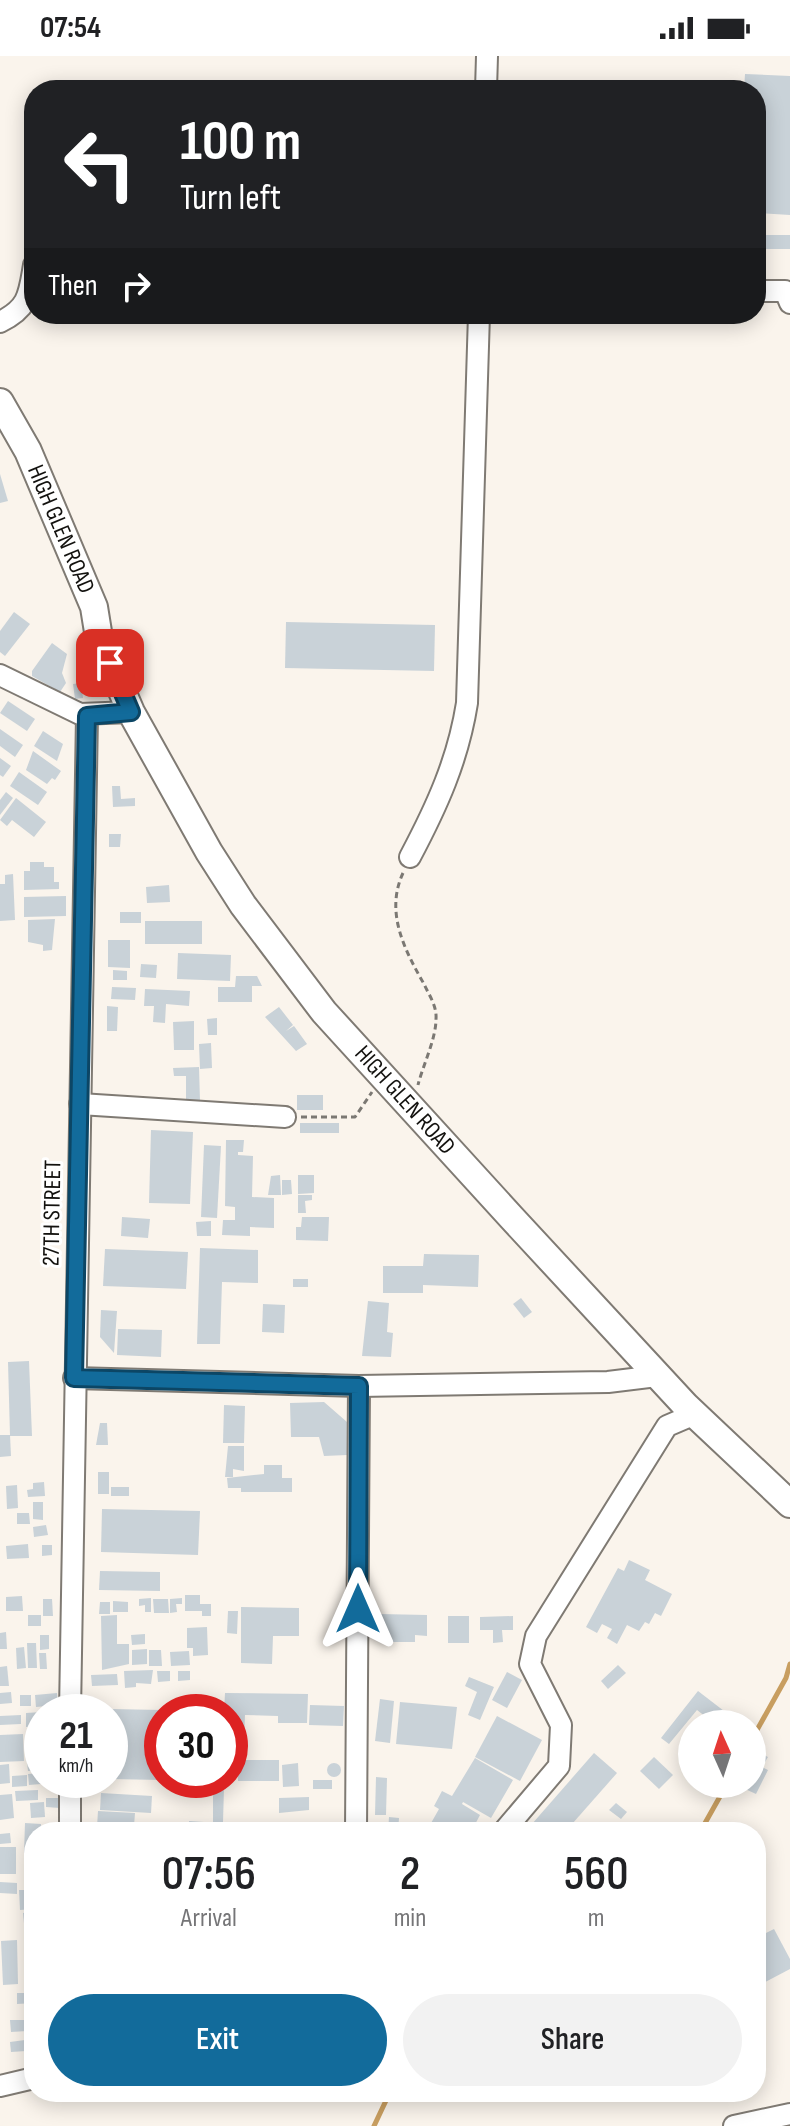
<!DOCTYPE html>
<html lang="en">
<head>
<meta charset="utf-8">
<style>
	body { margin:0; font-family:"Sofia Sans Condensed",sans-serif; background:#f2f2f2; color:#202124; height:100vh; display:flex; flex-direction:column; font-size:30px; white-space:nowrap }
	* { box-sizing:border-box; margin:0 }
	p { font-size:26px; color:#757577 }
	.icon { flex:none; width:44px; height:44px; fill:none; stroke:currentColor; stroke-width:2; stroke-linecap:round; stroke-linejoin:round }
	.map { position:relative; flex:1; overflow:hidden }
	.drawer { position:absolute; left:24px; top:1766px; width:742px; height:280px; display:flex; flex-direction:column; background:#fff; border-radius:32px; box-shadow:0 4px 20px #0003 }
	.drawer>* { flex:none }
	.top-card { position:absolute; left:24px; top:24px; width:742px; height:244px; border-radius:32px; box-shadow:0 4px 20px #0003; background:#202124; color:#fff; overflow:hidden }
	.needle { width:52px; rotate:357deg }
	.controls { position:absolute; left:678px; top:1654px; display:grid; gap:16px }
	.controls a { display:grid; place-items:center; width:88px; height:88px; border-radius:50%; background:#fff; box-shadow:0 4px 20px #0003; font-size:40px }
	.speed { position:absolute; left:24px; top:1638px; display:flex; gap:16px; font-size:40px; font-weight:700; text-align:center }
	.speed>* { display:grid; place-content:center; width:104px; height:104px; border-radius:50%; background:#fff; box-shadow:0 4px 20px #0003; line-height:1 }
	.speed small { font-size:20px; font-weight:400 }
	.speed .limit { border:12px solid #d22; background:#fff; color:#111 }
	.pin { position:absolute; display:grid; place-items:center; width:68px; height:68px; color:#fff; margin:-34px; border-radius:16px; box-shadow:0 4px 12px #0006 }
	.me { position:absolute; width:88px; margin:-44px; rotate:0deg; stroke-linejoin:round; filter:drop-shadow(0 0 6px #0008) }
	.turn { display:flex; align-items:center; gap:28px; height:168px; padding:0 24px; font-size:36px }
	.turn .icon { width:104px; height:104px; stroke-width:2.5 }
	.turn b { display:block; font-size:56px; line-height:68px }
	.then { display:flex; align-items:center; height:76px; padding:0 24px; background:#0003; gap:16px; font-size:30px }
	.eta { display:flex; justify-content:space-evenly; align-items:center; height:136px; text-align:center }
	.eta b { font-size:48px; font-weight:600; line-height:56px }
	.primary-button { display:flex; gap:16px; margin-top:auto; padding:16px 24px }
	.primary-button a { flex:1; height:92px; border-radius:48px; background:#126b9b; color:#fff; font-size:32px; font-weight:600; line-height:92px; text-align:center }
	.primary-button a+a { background:#f2f2f2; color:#202124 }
	.status { display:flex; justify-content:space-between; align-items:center; height:56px; padding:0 40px; background:#fff; direction:ltr }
	.status svg { height:22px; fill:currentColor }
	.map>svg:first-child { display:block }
</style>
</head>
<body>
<div class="status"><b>07:54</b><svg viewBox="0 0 49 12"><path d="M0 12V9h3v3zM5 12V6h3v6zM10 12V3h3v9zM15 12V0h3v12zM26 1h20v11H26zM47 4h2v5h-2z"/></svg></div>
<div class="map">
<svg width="790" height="2070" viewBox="0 0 790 2070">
	<rect width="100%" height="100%" fill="#faf4ec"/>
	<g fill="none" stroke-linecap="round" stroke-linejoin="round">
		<!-- stream -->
		<g stroke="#c89e60" stroke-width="5">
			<path d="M752,1683L786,1622L790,1608"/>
			<path d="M700,1776L727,1728"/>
			<path d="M374,2070L390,2036"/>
		</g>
	</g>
	<!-- building -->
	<g fill="#c9d2d8">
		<path d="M745,18L790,20V159L756,157V34H744Z"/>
		<rect x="756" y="179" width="34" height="14"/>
		<path d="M0,418L8,445L0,447Z"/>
		<path d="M14,556L30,568L5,600L0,596V575Z"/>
		<path d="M286,566L435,569L434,615L285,612Z"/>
		<path d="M52,587L67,598L62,617L66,627L60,636L32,620V615Z"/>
		<path d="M81,627L83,642L75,643L73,628Z"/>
		<path d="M8,645L35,663L27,675L0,657Z"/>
		<path d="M0,673L23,689L15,701L0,690Z"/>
		<path d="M43,675L63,688L57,705L34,690Z"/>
		<path d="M33,695L61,715L55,724L52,722L47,728L26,714Z"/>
		<path d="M0,702L11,710L3,721L0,719Z"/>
		<path d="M19,716L47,736L38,749L10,730Z"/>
		<path d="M112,730H120L121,743L135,742V750L113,751Z"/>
		<path d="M6,736L13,742L0,759V744Z"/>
		<path d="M16,742L46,766L34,781L12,764L7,770L0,764Z"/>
		<path d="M109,778H121L120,791H109Z"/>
		<path d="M30,806H44V811H54V826H59V833L24,834V815H30Z"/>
		<path d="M13,818L15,864L0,865V828H5V819Z"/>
		<path d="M169,829L170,846L147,847L146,831Z"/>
		<path d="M66,840V860L24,861V841Z"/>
		<rect x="120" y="856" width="21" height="11"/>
		<path d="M55,863L52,894L43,895V889L28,886V864Z"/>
		<rect x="145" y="865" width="57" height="23"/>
		<path d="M108,884H130V912L108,911Z"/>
		<path d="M178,897L231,899L230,925L177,923Z"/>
		<path d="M141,908L157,909L156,922L140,921Z"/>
		<path d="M113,914L127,915V924H113Z"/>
		<path d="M236,920H257L262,930H252V946H218V931H235Z"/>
		<path d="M112,931L136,932L135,944L111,943Z"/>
		<path d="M145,933L190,935L189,950L166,948L165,967L153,966L154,950H144Z"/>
		<path d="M107,950L118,951L117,975H107Z"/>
		<path d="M279,951L293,969L286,975L294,970L307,988L296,995L265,961Z"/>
		<path d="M217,962V979H208L207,963Z"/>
		<path d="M194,965V994H174L173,966Z"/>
		<path d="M211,987L212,1012L200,1013L199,988Z"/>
		<path d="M199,1011L200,1045H186V1020H174L173,1012Z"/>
		<rect x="297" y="1039" width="26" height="15"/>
		<rect x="300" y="1067" width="39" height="10"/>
		<path d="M151,1074L193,1076L190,1148L149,1147Z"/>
		<path d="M226,1084H244L243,1096H238V1099L253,1100L252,1141L274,1142V1172L250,1171V1180L222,1179L223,1164H235V1151L225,1150Z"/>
		<path d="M204,1089L221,1090L217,1162L201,1161Z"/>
		<path d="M280,1119L281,1139H268L271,1120Z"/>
		<path d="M298,1119H314V1137L298,1138Z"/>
		<path d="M282,1124H291L292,1138L282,1139Z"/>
		<path d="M298,1139H312V1144L305,1145L306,1157H298Z"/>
		<path d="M122,1161L150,1163L148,1182L121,1180Z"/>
		<path d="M302,1161H329L328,1185L296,1184V1171H301Z"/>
		<path d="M211,1165V1180H197L196,1166Z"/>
		<path d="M200,1192L258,1194V1227L222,1226L220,1288H197Z"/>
		<path d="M105,1193L188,1196L186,1233L103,1230Z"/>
		<path d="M424,1198L479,1199L478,1231L423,1229V1237H383V1210H423Z"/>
		<rect x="293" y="1223" width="15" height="8"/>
		<path d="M521,1242L532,1256L524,1262L513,1248Z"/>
		<path d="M368,1245L389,1247L387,1276L393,1277L391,1301L362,1300Z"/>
		<path d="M263,1248L285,1249L284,1277L262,1276Z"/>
		<path d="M101,1254L117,1255L114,1297L100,1281Z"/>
		<path d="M118,1273L162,1274L161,1301L117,1299Z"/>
		<path d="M29,1305L32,1380H10L8,1306Z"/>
		<path d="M324,1346L347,1366V1399L324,1400L319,1381H291L290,1347Z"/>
		<path d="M224,1349L245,1350L244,1387H223Z"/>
		<path d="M100,1367H107L108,1389H96Z"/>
		<path d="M0,1379H10L11,1400L0,1401Z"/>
		<path d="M228,1390H244V1415L233,1413V1421H225Z"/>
		<path d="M264,1409H282V1422H292V1436H241V1432H228L227,1422L264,1418Z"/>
		<rect x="98" y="1416" width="11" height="22"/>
		<path d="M44,1426L45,1440L28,1441L27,1434L33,1433V1427Z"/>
		<path d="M17,1429L18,1452L7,1453L6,1430Z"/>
		<rect x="111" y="1431" width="18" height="9"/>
		<path d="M33,1446H43V1464L33,1463Z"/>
		<path d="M102,1453L200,1455L198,1499L101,1496Z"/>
		<path d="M17,1457H29L30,1468H17Z"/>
		<path d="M46,1469L48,1479L34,1481L33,1471Z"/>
		<path d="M28,1488L29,1502L7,1503L6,1490Z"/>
		<path d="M42,1489H52V1499L42,1500Z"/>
		<path d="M629,1504L650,1514L645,1524L672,1538L661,1560L655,1557L649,1568L645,1566L639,1575L627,1569L617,1588L607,1582L612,1573L602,1568L597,1577L586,1571L618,1512L624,1515Z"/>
		<path d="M100,1515L160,1516V1535L99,1534Z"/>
		<path d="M185,1539H200V1548H211V1560H202V1555H185Z"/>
		<path d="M22,1540L23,1555H6V1541Z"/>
		<path d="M151,1542V1556H145V1549L139,1550V1543Z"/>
		<path d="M182,1542V1548H176L177,1556L170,1557V1543Z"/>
		<path d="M43,1543H52L53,1560H43Z"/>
		<path d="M153,1543H168L169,1557H154Z"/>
		<path d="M113,1545L128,1546V1556H113Z"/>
		<path d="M100,1546H110V1558H99Z"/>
		<path d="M241,1551L299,1552V1580H273L272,1608L241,1607Z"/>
		<path d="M228,1555H238L237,1578L227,1577Z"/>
		<path d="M380,1558L427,1559V1580L415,1579V1586H379Z"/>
		<rect x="28" y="1559" width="13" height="11"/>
		<path d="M117,1559V1588H129V1608L102,1614L101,1560Z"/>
		<rect x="448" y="1560" width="21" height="27"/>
		<path d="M513,1560V1574H502L503,1586L493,1587V1574H480V1561Z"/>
		<path d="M207,1571L208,1599L193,1600V1592H187V1572Z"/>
		<path d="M6,1576L7,1593H0V1577Z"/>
		<path d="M145,1578V1588L132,1589L131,1579Z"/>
		<path d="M40,1579H49V1593L40,1594Z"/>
		<path d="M27,1587H36L37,1612H28Z"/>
		<path d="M24,1591L26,1612L17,1613L16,1592Z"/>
		<path d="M147,1593V1608L132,1609V1594Z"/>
		<path d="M149,1594H161L162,1610H149Z"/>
		<path d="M189,1595L190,1609L171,1610L170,1596Z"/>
		<path d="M39,1597H46L47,1613H40Z"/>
		<path d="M618,1609L626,1617L608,1633L601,1625Z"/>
		<path d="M7,1610L9,1630H0V1611Z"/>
		<path d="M153,1614L151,1628L136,1627V1631L125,1632L124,1615Z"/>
		<path d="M157,1615H170V1625L158,1626Z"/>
		<path d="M178,1615H190V1624L178,1625Z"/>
		<path d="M507,1616L522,1624L507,1652L492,1644Z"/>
		<path d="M117,1618L118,1629L92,1630L91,1619Z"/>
		<path d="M469,1621L494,1631L480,1664L468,1659L477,1636L465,1630Z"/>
		<path d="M698,1635L737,1665L715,1668L697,1654L669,1688L661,1682Z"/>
		<path d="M11,1636L12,1647L0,1648V1637Z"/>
		<path d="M57,1637L58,1649L36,1651L35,1639Z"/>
		<path d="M225,1637L308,1638L307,1667H278V1660L245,1659L244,1685L230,1684V1656H224Z"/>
		<rect x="20" y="1639" width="11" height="11"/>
		<path d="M380,1643L394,1645L390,1687L375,1685Z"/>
		<path d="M400,1646L457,1651L452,1693L396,1688Z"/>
		<path d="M310,1649L344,1650L343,1670L309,1669Z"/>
		<path d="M110,1653L162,1654V1724L110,1723Z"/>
		<path d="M42,1656V1670L26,1671V1657Z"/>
		<path d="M21,1659V1668L0,1669V1660Z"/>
		<path d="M497,1660L542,1684L520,1725L475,1701Z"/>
		<path d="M23,1678L24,1705L0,1706V1679Z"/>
		<path d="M230,1690H247L246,1698H230Z"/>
		<path d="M42,1697V1714L28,1715L26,1698Z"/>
		<path d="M594,1697L617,1717L565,1776H525Z"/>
		<path d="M760,1697L768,1701L762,1711L768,1714L756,1738L743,1732L752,1728L754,1706Z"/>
		<path d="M654,1701L673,1719L659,1733L640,1715Z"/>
		<path d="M475,1702L513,1724L491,1762L463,1746L462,1748L480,1759L471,1776H426L439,1753L434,1750L442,1735L452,1740Z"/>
		<path d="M237,1704H279V1725H238Z"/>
		<circle cx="334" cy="1714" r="7"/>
		<path d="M298,1707L299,1730L283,1731L282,1709Z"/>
		<path d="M9,1708L10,1727L0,1728V1709Z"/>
		<path d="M41,1717V1728L29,1729L28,1718Z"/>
		<path d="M27,1719V1730L12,1731V1720Z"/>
		<path d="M376,1721L387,1722L386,1759H375Z"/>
		<rect x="313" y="1724" width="19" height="9"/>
		<path d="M213,1732H224L223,1766L244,1767V1776H213Z"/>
		<path d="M38,1734V1744L16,1745L15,1735Z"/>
		<path d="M101,1737L152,1740L151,1757L100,1754Z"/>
		<path d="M12,1738L14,1762L0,1764V1739Z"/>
		<path d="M309,1741V1754L279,1757V1742Z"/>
		<path d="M46,1742H60V1752L46,1751Z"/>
		<path d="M44,1746L45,1761L31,1762L30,1747Z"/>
		<path d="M616,1747L627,1756L621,1763L609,1754Z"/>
		<path d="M98,1755L135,1757L134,1770L116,1768L115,1776H106L107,1771H97Z"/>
		<path d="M389,1761L399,1762L398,1776H388Z"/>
		<path d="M189,1765L204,1766L203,1776H189Z"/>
		<path d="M156,1766L157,1776H139L138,1767Z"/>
		<path d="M25,1767L41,1768V1776H34V1798L24,1797Z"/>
		<path d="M10,1777L11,1787L0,1788V1778Z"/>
		<rect x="0" y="1791" width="16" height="27"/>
		<path d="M0,1826L17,1827V1838L0,1837Z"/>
		<path d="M19,1834H34V1853L20,1854Z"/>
		<path d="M34,1855V1866L24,1867L23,1857Z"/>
		<path d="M774,1873L790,1903V1913L756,1931V1882Z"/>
		<path d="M17,1884L18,1928L3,1929L1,1885Z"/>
		<path d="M25,1893H34V1907L25,1908Z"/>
		<path d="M17,1937H34V1947L17,1948Z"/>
		<path d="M10,1964H26L27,1975L11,1976Z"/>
		<path d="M25,1984L26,1995L11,1996L10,1986Z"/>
	</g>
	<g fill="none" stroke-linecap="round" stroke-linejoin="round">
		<!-- minor casing -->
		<g stroke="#7f7a73" stroke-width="24">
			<g id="minor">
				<path d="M486,34L487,0"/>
				<path d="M756,235H785L790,247"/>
				<path d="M0,266C29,252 29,238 34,209"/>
				<path d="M0,619L80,658L131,656"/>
				<path d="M410,801C437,750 458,704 467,647L479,258"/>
				<path d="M80,1048L285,1061"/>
				<path d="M74,1322L359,1330L608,1326L657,1320"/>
				<path d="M70,1656L87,660"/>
				<path d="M70,1776V1724"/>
				<path d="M356,1776L359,1330"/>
				<path d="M503,1776L559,1710L561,1669L530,1608L536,1580L667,1370L695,1358"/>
				<path d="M0,2030L34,2022"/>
				<path d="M734,2070L790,2058"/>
			</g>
		</g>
		<!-- major casing -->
		<g stroke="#7f7a73" stroke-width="30">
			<path id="major" d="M0,346L28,395L94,551L99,582L131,656L209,796L243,849L324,956L511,1161L686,1350L790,1448"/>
		</g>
		<!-- path -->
		<g stroke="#7b7873" stroke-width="3" stroke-dasharray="6 4" stroke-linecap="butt">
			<path d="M403,817C385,856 404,893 424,928C429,939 437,950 436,963C436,983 423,1009 418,1029"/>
			<path d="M301,1061H355L372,1036"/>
		</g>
		<!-- minor -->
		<use href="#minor" stroke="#fff" stroke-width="20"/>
		<!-- major -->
		<use href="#major" stroke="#fff" stroke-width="26"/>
	</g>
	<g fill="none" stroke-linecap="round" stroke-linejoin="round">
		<!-- route casing -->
		<g stroke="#0c4665" stroke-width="20">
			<path id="route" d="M110,607L131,656L87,660L74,1322L359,1330L358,1553"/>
		</g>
		<!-- route -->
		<use href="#route" stroke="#126b9b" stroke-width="14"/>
	</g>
	<g text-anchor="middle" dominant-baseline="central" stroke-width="6" stroke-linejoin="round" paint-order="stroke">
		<!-- street labels -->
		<g font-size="24" fill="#13120f" stroke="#fff">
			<text transform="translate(61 473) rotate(67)">HIGH GLEN ROAD</text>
			<text transform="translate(405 1044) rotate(48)">HIGH GLEN ROAD</text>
			<text transform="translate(52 1157) rotate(-89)">27TH STREET</text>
		</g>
	</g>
</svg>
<div class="controls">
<a><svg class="needle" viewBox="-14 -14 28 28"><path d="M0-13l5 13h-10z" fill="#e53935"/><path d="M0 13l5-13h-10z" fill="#757577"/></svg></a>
</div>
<div class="speed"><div>21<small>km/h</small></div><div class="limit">30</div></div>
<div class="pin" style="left:110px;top:607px;background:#d93025"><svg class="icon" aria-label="arrive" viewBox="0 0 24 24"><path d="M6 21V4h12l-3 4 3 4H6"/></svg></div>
<svg class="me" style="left:358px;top:1553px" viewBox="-20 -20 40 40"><path d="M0-17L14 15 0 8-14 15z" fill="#126b9b" stroke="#fff" stroke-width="4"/></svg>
<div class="top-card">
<div class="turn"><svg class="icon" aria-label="left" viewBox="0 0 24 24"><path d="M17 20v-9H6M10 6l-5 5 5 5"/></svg><div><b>100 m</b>Turn left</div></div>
<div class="then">Then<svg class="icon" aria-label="right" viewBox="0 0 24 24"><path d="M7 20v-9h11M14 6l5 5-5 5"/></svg></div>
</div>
<section class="drawer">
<div class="eta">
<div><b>07:56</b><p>Arrival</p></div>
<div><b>2</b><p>min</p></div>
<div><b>560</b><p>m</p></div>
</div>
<div class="primary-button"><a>Exit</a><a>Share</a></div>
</section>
</div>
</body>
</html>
